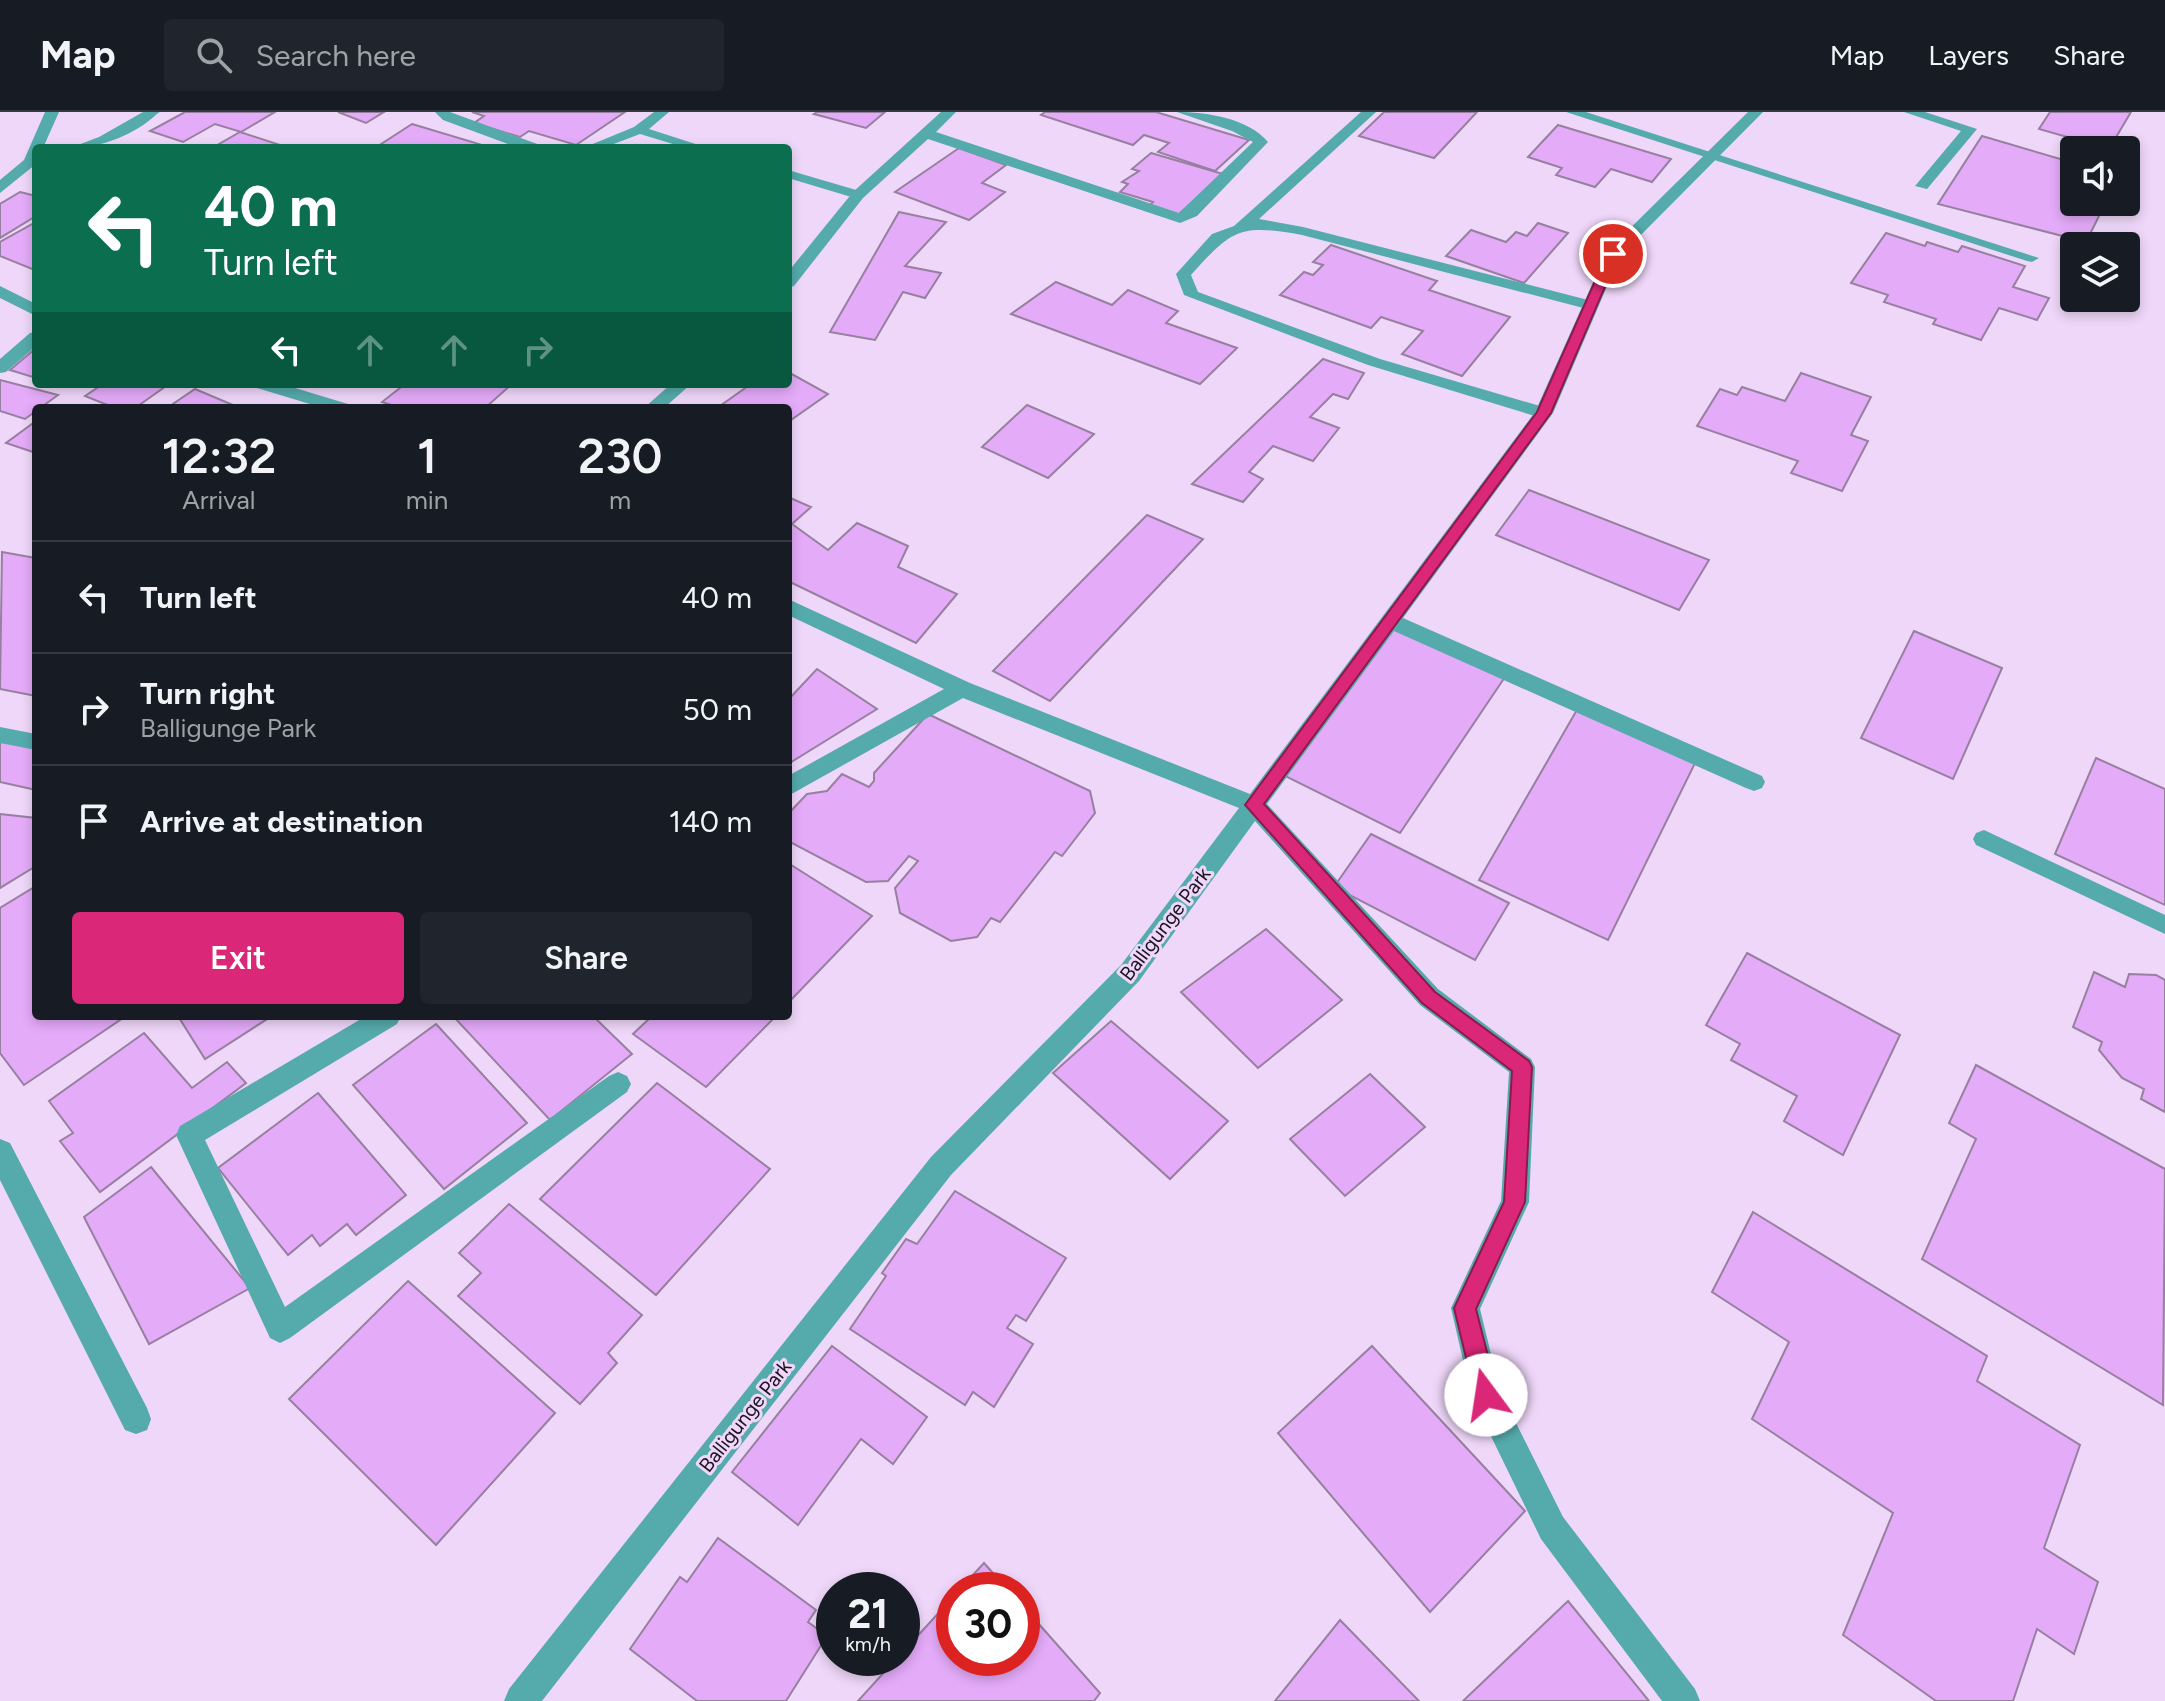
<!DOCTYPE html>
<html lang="en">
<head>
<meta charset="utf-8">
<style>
	body { margin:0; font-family:Figtree,sans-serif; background:#20242c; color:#f1f3f6; height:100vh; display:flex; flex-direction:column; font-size:30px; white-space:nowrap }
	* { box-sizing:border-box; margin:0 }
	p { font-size:26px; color:#9ea1a6 }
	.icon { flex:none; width:44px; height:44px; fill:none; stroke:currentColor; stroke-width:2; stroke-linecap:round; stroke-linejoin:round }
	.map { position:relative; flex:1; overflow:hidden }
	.side { position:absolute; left:32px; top:292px; width:760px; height:616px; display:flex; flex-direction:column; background:#171b24; border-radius:8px; box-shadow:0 4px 12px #0003 }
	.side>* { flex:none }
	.banner { position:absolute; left:32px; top:32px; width:760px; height:244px; border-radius:8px; box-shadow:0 4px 12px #0003; background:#0b6e4f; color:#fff; overflow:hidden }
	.fabs { position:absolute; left:2060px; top:24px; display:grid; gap:16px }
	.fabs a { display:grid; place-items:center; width:80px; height:80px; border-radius:8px; background:#171b24; box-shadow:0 4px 12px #0003; font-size:40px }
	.speed { position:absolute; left:816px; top:1460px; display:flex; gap:16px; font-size:40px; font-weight:700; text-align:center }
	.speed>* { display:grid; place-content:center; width:104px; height:104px; border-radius:50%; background:#171b24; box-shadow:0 4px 12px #0003; line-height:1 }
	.speed small { font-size:20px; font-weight:400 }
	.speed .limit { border:12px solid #d22; background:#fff; color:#111 }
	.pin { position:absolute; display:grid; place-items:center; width:68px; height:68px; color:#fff; margin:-34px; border:4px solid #fff; border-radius:50%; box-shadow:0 2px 8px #0007 }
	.me { position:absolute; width:88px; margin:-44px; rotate:346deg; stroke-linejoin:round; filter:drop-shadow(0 0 6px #0008) }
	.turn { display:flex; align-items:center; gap:28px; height:168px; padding:0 40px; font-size:36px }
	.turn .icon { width:104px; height:104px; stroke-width:2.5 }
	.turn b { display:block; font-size:56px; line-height:68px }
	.lanes { display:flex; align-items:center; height:76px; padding:0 40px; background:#0003; justify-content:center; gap:40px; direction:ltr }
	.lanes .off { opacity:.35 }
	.eta { display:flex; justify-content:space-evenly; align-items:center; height:136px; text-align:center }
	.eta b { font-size:48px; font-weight:600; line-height:56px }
	.action { display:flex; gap:16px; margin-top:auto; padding:16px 40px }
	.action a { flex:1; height:92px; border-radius:8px; background:#db2777; color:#fff; font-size:32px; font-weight:600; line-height:92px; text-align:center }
	.action a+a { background:#20242c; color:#f1f3f6 }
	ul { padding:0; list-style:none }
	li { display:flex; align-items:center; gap:24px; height:112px; padding:0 40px; border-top:2px solid #363941 }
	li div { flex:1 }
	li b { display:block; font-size:30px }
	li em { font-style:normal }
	header { display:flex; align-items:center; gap:48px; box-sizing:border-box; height:112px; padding:0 40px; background:#171b24; border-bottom:2px solid #363941 }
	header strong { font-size:38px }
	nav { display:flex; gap:44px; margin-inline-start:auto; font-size:28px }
	.search { width:560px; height:72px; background:#20242c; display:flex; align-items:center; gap:20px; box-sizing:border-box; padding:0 28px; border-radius:8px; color:#9ea1a6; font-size:30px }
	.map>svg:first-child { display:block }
</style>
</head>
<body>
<header>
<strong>Map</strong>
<div class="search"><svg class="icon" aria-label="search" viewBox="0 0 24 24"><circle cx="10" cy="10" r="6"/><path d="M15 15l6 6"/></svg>Search here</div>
<nav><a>Map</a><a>Layers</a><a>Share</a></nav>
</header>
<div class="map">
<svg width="2165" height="1589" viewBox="0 0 2165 1589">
	<rect width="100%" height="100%" fill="#efd7f9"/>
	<!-- building -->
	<g fill="#e4abf9" stroke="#97809f" stroke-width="2">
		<path d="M185,0H275L241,20L215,12L183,30L150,19Z"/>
		<path d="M338,0H384L366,11Z"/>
		<path d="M472,0H625L576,33L529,19L520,25L474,11L484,4Z"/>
		<path d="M817,0H885L866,16L814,2Z"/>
		<path d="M1045,0H1156L1249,28L1215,59L1158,40L1169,31L1144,23L1133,33L1041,3Z"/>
		<path d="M1384,0H1477L1434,46L1359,24Z"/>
		<path d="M2050,0H2131L2109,37L2039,17Z"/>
		<path d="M412,12L479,32L473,36H375Z"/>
		<path d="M1558,13L1671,47L1652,70L1611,57L1595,75L1556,63L1562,56L1528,45Z"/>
		<path d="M240,20L289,36H212Z"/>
		<path d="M1982,24L2074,51V90H2106L2086,130L1938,92Z"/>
		<path d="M959,36L1006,53L982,71L1005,80L969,108L895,80Z"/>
		<path d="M1151,41L1223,62L1178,103L1149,94L1153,90L1120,80L1128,72L1122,70L1139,59L1132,57Z"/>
		<path d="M20,80L36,84V104L0,126V92Z"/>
		<path d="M899,100L946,110L905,154L941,161L925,186L903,180L875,228L830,220Z"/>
		<path d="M36,110V155L32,157L0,144V130Z"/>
		<path d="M1538,111L1568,121L1524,171L1446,144L1471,118L1506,130L1516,120L1527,124Z"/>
		<path d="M1886,121L1925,134L1927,130L1958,140L1962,134L2025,154L2013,175L2049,186L2037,208L1999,196L1981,228L1933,212L1936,207L1884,190L1888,183L1851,171Z"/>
		<path d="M1331,133L1437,169L1429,178L1510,205L1462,264L1402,242L1423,219L1381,205L1371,216L1280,183L1304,160L1313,163L1323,153L1313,150Z"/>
		<path d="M1056,170L1112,193L1128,178L1178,199L1166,211L1237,236L1200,272L1011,202Z"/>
		<path d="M36,236V266L10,258Z"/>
		<path d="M1323,247L1364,261L1348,287L1333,282L1310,305L1339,316L1313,349L1273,334L1249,360L1263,367L1243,390L1192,372Z"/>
		<path d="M788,260L828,282L788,310V296H717L751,272H788Z"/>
		<path d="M1801,261L1871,285L1851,323L1868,329L1842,379L1791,361L1798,349L1697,314L1720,277L1737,283L1742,275L1785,289Z"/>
		<path d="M0,268L58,283L25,307L0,299Z"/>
		<path d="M103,272H169L135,296H115L85,284Z"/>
		<path d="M405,272H512L485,296H401L382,290Z"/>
		<path d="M195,277L240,296H167Z"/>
		<path d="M1027,293L1094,322L1048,366L982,335Z"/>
		<path d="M36,309V341L6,331Z"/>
		<path d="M1529,378L1709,448L1679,498L1496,423Z"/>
		<path d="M788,385L811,395L792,412L828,438L857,411L908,434L898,455L957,482L916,531L788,469Z"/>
		<path d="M1147,403L1203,427L1050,589L993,559Z"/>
		<path d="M2,440L36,446V584L0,577Z"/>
		<path d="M1396,513L1507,562L1400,721L1283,663Z"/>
		<path d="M1914,519L2002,556L1953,667L1861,626Z"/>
		<path d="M817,557L877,597L788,652V588Z"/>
		<path d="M1578,596L1698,645L1608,828L1479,768Z"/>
		<path d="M928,602L1090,679L1095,701L1062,744L1055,740L1000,810L991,806L977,825L951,829L900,801L895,776L918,749L909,744L888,769L866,770L788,729V702L807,682L827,679L842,662L869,675L874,669V661Z"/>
		<path d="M0,627L36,634V678L0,670Z"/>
		<path d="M2096,646L2165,677V793L2055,742Z"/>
		<path d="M0,702L36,706V754L0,776Z"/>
		<path d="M1371,722L1509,791L1475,848L1334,775Z"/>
		<path d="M788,751L872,804L788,891Z"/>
		<path d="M36,774V904H126L24,973L0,941V796Z"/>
		<path d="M1266,817L1342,888L1258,956L1181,880Z"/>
		<path d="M1747,841L1900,923L1843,1043L1784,1009L1797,984L1731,948L1740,932L1706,913Z"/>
		<path d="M2094,860L2125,875L2129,862L2156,863L2165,868V1000L2141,987L2144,977L2122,966L2099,938L2102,930L2073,915Z"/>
		<path d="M178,904H272L205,947Z"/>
		<path d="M453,904H593L632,942L550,1008Z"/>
		<path d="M652,904H776L706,975L633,922Z"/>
		<path d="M1111,909L1228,1009L1170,1067L1053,961Z"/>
		<path d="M436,912L527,1011L444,1077L353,973Z"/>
		<path d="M144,921L192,976L227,950L246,971L100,1080L60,1029L73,1021L49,989Z"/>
		<path d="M1976,953L2165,1057L2163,1293L1922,1147L1976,1027L1949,1011Z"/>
		<path d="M1370,962L1425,1015L1345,1084L1290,1027Z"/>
		<path d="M657,971L770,1057L656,1183L540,1087Z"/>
		<path d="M318,981L406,1083L356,1123L347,1112L320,1134L312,1123L288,1143L218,1056Z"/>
		<path d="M151,1055L250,1176L149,1232L84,1105Z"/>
		<path d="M955,1079L1066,1146L1026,1209L1016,1203L1007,1216L1033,1232L994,1295L973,1280L965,1293L850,1217L886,1164L882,1161L906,1127L917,1132Z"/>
		<path d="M509,1092L642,1203L608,1241L617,1251L580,1292L458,1184L481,1161L459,1141Z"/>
		<path d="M1753,1100L1987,1244L1977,1269L2080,1333L2044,1436L2098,1470L2074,1542L2037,1517L2013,1589H1936L1843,1523L1893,1401L1752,1307L1789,1230L1712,1180Z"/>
		<path d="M408,1169L555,1301L436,1433L289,1287Z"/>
		<path d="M832,1234L927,1305L893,1352L861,1327L798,1413L732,1360Z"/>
		<path d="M1372,1234L1525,1399L1430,1500L1278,1321Z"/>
		<path d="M718,1426L816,1498L808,1510L827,1524L786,1589H697L630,1537L680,1465L687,1470Z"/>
		<path d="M984,1451L1008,1478H959Z"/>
		<path d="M954,1484V1546H1022V1493L1100,1581L1094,1589H858L897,1546H902V1541Z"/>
		<path d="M1568,1489L1649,1589H1463Z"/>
		<path d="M1340,1508L1419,1589H1275Z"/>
	</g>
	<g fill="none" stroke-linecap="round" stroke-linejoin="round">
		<!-- service -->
		<g fill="#55abac" fill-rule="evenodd">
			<path d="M143,0L158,1C135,23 101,36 70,36L99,25Z"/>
			<path d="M435,0H450L548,36H519L443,8Z"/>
			<path d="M654,0H669L649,17L708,36H686L640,22L603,36H583L634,15Z"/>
			<path d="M1361,0H1376L1259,107L1303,115L1596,190V196L1591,198L1302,123C1240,112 1233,116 1191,163L1198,180L1380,247L1550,297L1552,301L1550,305H1538L1368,253L1184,183L1176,162L1212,122L1234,114Z"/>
			<path d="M1566,0H1586L2039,146L2032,150L2027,149Z"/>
			<path d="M1904,0H1925L1977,17L1927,77L1915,74L1961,19Z"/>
			<path d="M788,58L863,80L865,83L858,87L788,66Z"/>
			<path d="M1984,718L2165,803V822L1976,733L1973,727L1976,721Z"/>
		</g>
		<!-- minor -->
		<g fill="#55abac" fill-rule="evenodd">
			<path d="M45,0H59L43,36H36V52L0,81V68L24,48Z"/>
			<path d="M144,0H160L151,5Z"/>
			<path d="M941,0H956L936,20L1179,101L1253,30L1232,19L1177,0C1206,0 1248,6 1268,30L1197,104L1180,111L928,27L863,86L794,174L788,176V160L853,80Z"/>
			<path d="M1748,0H1763L1620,144L1553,301L1403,506L1762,664L1765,670L1762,676L1754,679L1746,676L1394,519L1267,692L1438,877L1531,947L1535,955L1529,1090L1480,1197L1500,1279L1563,1405L1695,1577L1700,1589H1662L1541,1427L1471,1283L1451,1196L1501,1089L1509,960L1420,893L1255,709L1139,869L951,1063L542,1589H504L509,1577L931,1045L1121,853L1239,696L963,586L788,684V664L944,577L788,503V487L970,571L1250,682L1535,300L1607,139Z"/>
			<path d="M0,174L36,192V204L0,186Z"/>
			<path d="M36,220V234L6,260L0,261V247L30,221Z"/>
			<path d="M254,272H282L348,292L351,296H323L257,276Z"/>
			<path d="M671,272H691L664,296H644Z"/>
			<path d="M0,615L36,622V638L0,631Z"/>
			<path d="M366,904H401L397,912L205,1028L285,1195L609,964L618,960L627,964L631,972L627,980L290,1226L280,1231L270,1226L176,1023L180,1014Z"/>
			<path d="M0,1027L10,1031L147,1296L151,1307L147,1318L136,1322L125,1318L0,1068Z"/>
		</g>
	</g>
	<!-- route -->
	<path fill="#db2777" stroke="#8e194d" stroke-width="2" d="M1613,139L1619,142L1551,301L1264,692L1435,880L1529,949L1532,955L1525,1090L1476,1197L1498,1283L1494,1291L1486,1295L1478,1291L1475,1283L1454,1196L1504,1090L1512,959L1422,891L1245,693L1537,300L1607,142Z"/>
	<g text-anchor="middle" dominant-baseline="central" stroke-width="6" stroke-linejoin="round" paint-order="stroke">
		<!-- street labels -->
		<g font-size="20" fill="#1b131f" stroke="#efd7f9">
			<text transform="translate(1165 812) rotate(-53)">Balligunge Park</text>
			<text transform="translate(745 1304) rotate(-52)">Balligunge Park</text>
		</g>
	</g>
</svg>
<div class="fabs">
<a><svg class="icon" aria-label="sound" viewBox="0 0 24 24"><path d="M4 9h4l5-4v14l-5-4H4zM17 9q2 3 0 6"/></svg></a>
<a><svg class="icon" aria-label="layers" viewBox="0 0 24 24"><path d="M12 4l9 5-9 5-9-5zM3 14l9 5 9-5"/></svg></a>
</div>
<div class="speed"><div>21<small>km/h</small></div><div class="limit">30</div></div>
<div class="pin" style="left:1613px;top:142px;background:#d93025"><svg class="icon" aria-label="arrive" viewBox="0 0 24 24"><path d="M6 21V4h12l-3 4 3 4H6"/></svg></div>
<svg class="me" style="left:1486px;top:1283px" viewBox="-20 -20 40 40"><circle r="19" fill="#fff"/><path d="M0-13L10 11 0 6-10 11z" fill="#db2777"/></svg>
<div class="banner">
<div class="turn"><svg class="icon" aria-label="left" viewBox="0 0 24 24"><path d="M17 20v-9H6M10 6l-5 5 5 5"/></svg><div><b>40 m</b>Turn left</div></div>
<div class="lanes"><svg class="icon" aria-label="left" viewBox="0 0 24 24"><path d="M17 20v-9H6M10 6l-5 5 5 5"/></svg><svg class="icon off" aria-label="ahead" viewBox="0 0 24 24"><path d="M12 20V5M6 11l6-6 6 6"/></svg><svg class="icon off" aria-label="ahead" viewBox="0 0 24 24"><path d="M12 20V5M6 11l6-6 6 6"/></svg><svg class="icon off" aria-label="right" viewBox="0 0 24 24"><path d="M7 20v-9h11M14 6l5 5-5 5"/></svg></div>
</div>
<section class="side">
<div class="eta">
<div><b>12:32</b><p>Arrival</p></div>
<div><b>1</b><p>min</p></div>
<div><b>230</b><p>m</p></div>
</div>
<ul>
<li><svg class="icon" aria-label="left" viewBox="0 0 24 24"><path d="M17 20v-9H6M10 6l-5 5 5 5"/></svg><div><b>Turn left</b></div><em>40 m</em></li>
<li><svg class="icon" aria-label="right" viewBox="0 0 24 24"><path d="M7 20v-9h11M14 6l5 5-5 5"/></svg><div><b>Turn right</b><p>Balligunge Park</p></div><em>50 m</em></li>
<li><svg class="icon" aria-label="arrive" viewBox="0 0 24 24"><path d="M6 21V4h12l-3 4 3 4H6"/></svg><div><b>Arrive at destination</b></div><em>140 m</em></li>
</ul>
<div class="action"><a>Exit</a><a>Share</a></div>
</section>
</div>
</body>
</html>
